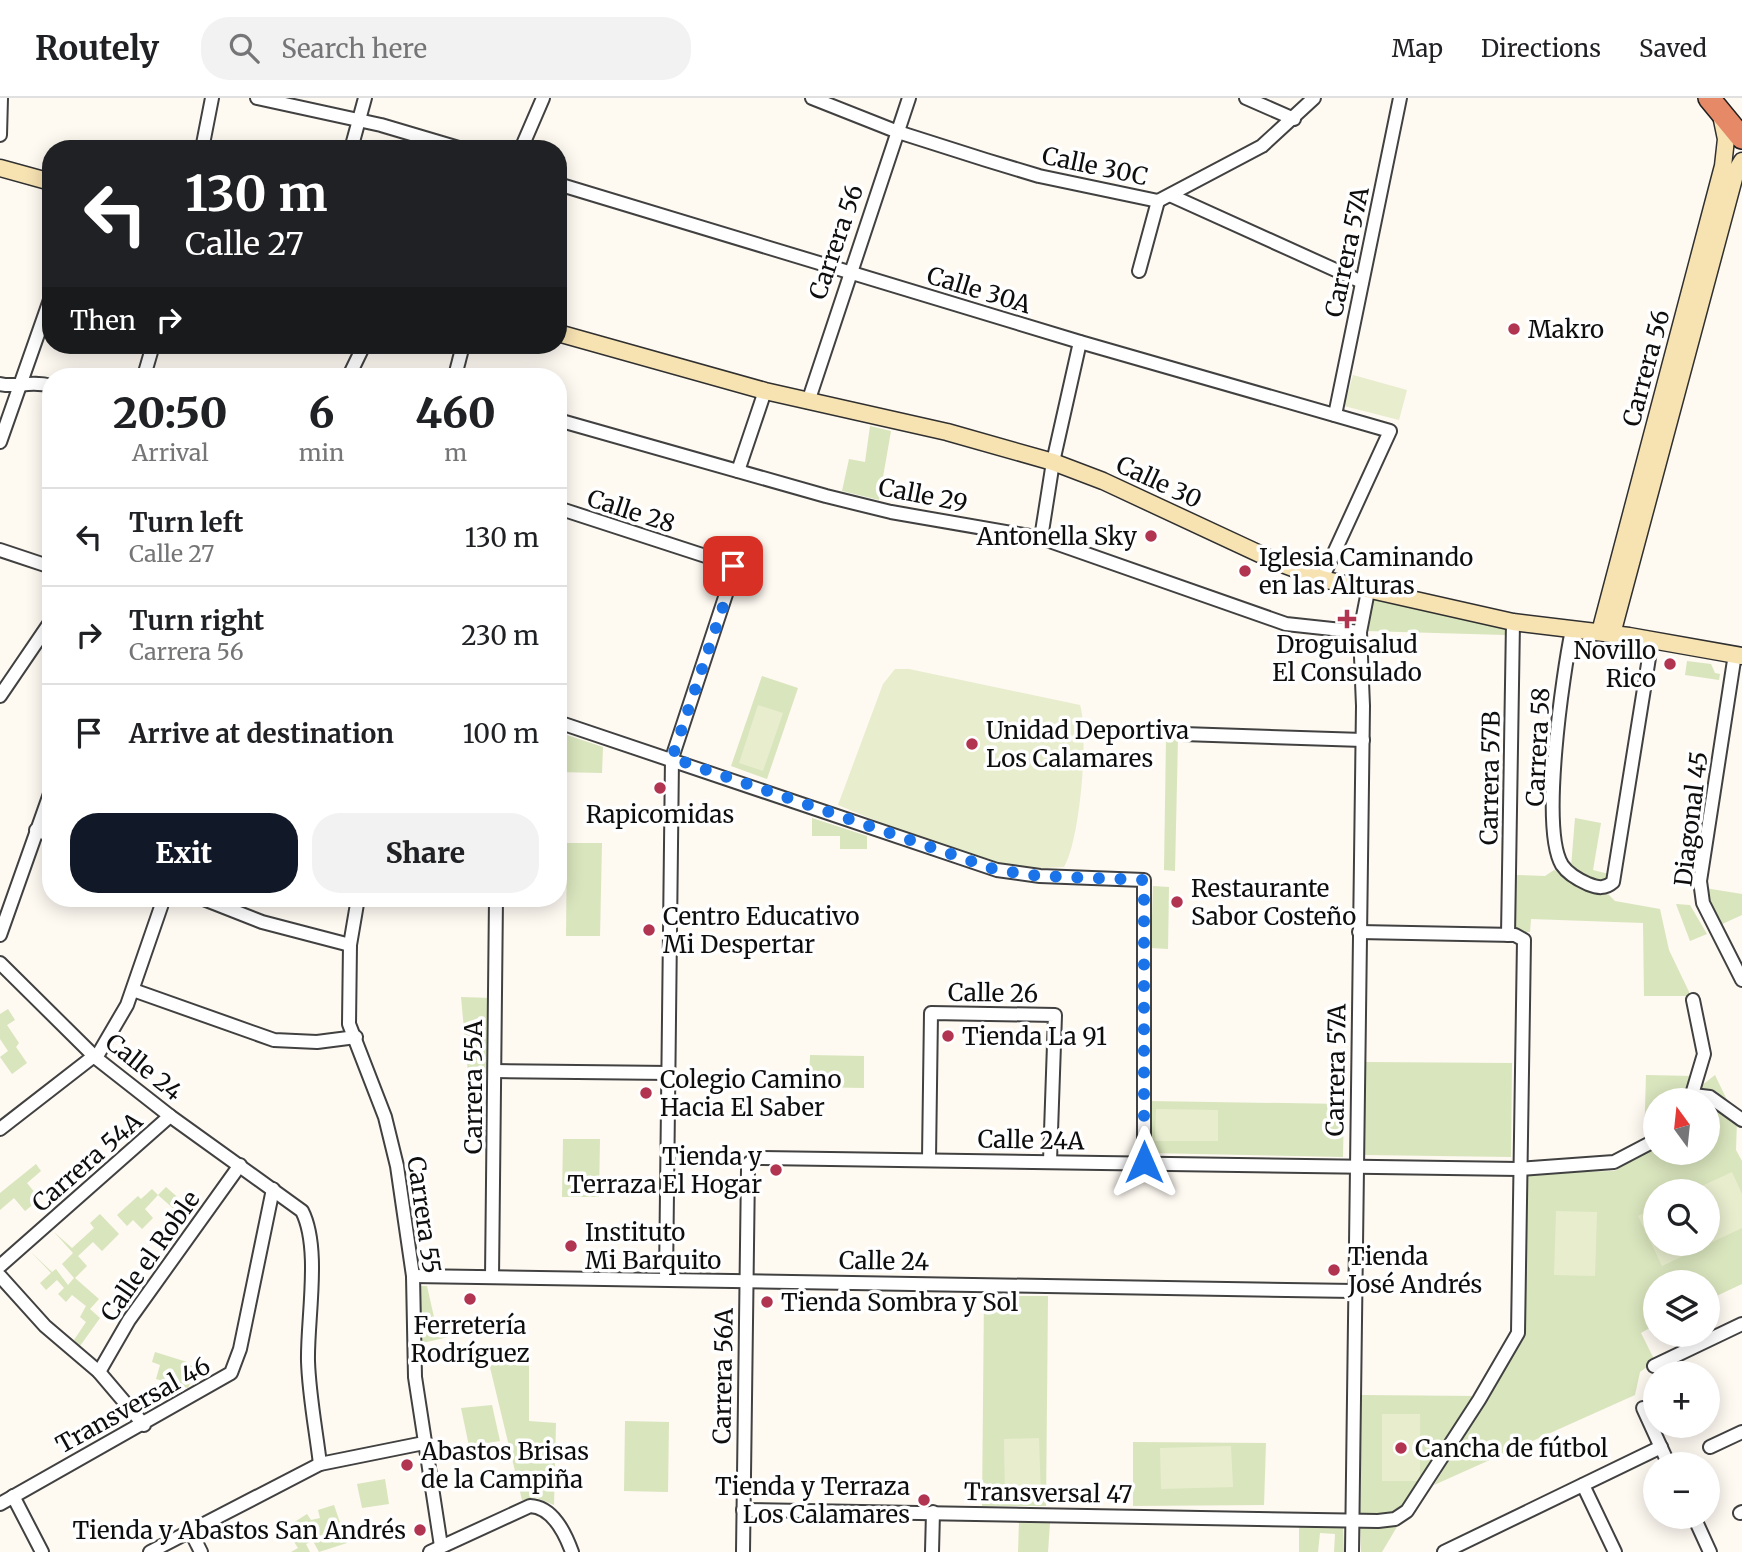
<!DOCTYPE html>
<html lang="en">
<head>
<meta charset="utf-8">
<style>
	body { margin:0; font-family:Merriweather,serif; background:#f2f2f2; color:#202124; height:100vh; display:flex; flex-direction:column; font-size:26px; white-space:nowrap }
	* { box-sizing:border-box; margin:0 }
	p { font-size:23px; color:#757577 }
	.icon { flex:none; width:38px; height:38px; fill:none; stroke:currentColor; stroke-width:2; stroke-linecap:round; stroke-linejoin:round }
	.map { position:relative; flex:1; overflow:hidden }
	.sheet { position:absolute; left:42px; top:270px; width:525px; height:539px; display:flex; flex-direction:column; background:#fff; border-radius:28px; box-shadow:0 4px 18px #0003 }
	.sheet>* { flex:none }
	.hud { position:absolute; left:42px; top:42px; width:525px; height:214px; border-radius:28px; box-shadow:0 4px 18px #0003; background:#202124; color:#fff; overflow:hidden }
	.needle { width:46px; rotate:345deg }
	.buttons { position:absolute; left:1643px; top:990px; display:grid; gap:14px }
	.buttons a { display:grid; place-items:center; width:77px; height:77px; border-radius:50%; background:#fff; box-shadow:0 4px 18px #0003; font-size:35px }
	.pin { position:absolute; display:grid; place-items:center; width:60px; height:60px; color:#fff; margin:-30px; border-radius:14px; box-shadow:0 4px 10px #0006 }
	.me { position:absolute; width:77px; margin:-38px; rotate:0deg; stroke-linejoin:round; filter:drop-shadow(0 0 5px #0008) }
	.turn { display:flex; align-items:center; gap:24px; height:147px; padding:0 28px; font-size:32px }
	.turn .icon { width:91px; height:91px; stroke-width:2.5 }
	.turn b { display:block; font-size:49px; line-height:60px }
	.then { display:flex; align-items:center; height:66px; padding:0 28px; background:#0003; gap:14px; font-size:26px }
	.eta { display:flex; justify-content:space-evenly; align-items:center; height:119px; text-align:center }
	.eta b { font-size:42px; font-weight:800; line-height:49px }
	.button { display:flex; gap:14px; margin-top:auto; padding:14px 28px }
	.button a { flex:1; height:80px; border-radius:28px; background:#111827; color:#fff; font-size:28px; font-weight:800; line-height:80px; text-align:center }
	.button a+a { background:#f2f2f2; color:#202124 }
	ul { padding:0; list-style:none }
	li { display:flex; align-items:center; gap:21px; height:98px; padding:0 28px; border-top:2px solid #e0e0e0 }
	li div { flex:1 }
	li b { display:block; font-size:26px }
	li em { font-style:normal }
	header { display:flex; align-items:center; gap:42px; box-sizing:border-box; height:98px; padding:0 35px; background:#fff; border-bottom:2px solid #e0e0e0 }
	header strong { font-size:33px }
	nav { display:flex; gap:38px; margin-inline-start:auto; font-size:24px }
	.search { width:490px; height:63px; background:#f2f2f2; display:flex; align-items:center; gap:18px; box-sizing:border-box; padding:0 24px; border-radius:28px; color:#757577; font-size:26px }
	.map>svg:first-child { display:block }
</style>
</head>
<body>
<header>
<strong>Routely</strong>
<div class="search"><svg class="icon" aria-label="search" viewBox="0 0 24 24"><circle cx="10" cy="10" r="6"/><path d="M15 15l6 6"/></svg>Search here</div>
<nav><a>Map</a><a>Directions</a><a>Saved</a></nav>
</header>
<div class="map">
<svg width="1742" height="1454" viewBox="0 0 1742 1454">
	<rect width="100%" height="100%" fill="#fef9f1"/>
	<!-- green -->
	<g fill="#d9e5bd" fill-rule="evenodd">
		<path d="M870,328L891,333L879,402L842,393L849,361L865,364Z"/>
		<path d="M1370,500L1506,530V537L1366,533Z"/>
		<path d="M1687,563L1711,566L1715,575L1720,576L1719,582L1685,577Z"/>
		<path d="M762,578L798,590L767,681L731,668Z"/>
		<path d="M558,634L603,649L602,675L558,674Z"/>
		<path d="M1166,640H1178L1175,773L1164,772Z"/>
		<path d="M812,720L867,738V751H840V738H812Z"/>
		<path d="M1575,720L1601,725L1593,772L1609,776L1602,785L1573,773L1571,769Z"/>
		<path d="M567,745H602L600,838H566Z"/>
		<path d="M1554,772L1608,796L1615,803L1660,811L1669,852L1691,898H1644L1643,825L1531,821L1530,834L1514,833L1515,777L1545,778Z"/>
		<path d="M1153,788L1169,789L1168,851L1151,850Z"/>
		<path d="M1705,790L1742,796V817L1720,827Z"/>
		<path d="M1676,806L1690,807L1707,836L1690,843Z"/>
		<path d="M461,899L491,900L492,975H468Z"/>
		<path d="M8,911L15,922L7,927L19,945L16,949L27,965L12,976L0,959L8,953L0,941V916Z"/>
		<path d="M810,957L864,958V990L809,989Z"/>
		<path d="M1366,964L1512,965L1511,1059L1364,1057Z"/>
		<path d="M1646,977L1693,978L1685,1003H1656L1655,1037L1644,1044Z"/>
		<path d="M1715,977L1737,1023L1736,1052L1742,1063V1186L1708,1202V1185H1656L1655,1227L1641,1235L1655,1263L1640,1274L1635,1297L1434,1387L1525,1238L1528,1075L1614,1073L1655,1049L1656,1055H1708V1003H1699L1701,988ZM1656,1094H1708V1146H1656Z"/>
		<path d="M1149,1003L1344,1006L1343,1059L1148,1055Z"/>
		<path d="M563,1041H600L599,1099H562Z"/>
		<path d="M36,1066L41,1073L27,1085L40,1101L25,1113L14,1100L0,1112V1095Z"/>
		<path d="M166,1089L183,1104L175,1112L158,1097L145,1111L153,1120L142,1131L133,1122L127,1128L117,1117L138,1098L141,1101L152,1091L158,1097Z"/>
		<path d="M100,1116L119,1136L102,1153L93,1144L78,1158L87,1168L75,1180L99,1201L90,1211L100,1220L80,1248L74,1242L86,1224L80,1219L86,1208L72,1197L66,1204L58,1196L64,1190L57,1182L46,1192L40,1185L51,1175L31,1154L52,1174L56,1171L68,1187L74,1180L62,1166L73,1155L54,1134L72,1150L94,1130L90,1125Z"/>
		<path d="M420,1188H427L436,1228L450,1226L453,1238L422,1245Z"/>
		<path d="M984,1198H1048L1046,1408H982Z"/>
		<path d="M155,1254L187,1264L196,1272L188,1290L156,1281L160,1267L152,1264Z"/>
		<path d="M488,1261H529V1323L556,1325L554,1407L537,1400L522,1402Z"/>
		<path d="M1362,1297L1477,1298L1412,1402L1385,1417H1360Z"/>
		<path d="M492,1307L500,1343L469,1348L461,1310Z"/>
		<path d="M625,1323L669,1324L668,1394L624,1393Z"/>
		<path d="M1133,1344L1266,1345L1264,1407L1133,1408Z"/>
		<path d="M385,1381L389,1406L362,1410L357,1386Z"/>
		<path d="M334,1407L347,1445L319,1454L313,1443L306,1446L310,1454H291L298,1450L285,1430L307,1416L311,1422L320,1420L318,1412Z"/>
		<path d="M1019,1423L1050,1425L1048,1454H1018Z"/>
		<path d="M1360,1425L1398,1427L1382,1454H1361Z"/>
		<path d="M1299,1429H1343L1344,1454H1334L1335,1436L1320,1435L1318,1454H1299Z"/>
	</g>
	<!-- pitch -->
	<g fill="#e8edce">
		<path d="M1353,277L1407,292L1399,322L1344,308Z"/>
		<path d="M895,571H909L1080,607C1089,636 1080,743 1064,769C1052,769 1038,772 1026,770C961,762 898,731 838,707L883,586Z"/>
		<path d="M758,607L783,615L763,673L739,665Z"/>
		<path d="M1156,1011L1218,1012V1043H1155Z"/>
		<path d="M1732,1074L1742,1096V1130L1708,1146V1094H1689Z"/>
		<path d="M1655,1110L1656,1146H1708L1662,1168L1638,1118Z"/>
		<path d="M1556,1113L1597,1114L1595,1178L1554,1177Z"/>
		<rect x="1382" y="1316" width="38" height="67"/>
		<path d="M1039,1340L1041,1400L1005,1401L1004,1341Z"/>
		<path d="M1231,1348L1233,1389L1161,1391L1160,1350Z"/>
	</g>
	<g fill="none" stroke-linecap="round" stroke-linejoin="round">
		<!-- street casing -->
		<g stroke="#414141" stroke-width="16">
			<g id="street">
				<path d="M257,0L381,27L462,51"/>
				<path d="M812,0L898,34L986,62L1039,78L1158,103L1262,48L1314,0"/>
				<path d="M1246,0L1294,21"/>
				<path d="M0,37L1,0"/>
				<path d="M202,51L212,0"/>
				<path d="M351,51L365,0"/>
				<path d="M521,51L543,0"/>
				<path d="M558,86L1080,244L1390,333L1322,481"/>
				<path d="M1172,98L1362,184"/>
				<path d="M1139,173L1158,103"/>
				<path d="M144,278L153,247"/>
				<path d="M349,278L364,247"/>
				<path d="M455,278L463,247"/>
				<path d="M0,286C17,290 31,282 51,288"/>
				<path d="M808,304L909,0"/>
				<path d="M1335,317L1400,0"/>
				<path d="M558,322L826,398L891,414L1041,440L1286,526L1360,534"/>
				<path d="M0,344L51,199"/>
				<path d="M738,373L765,293"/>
				<path d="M558,410L730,466L734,472L672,660L666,1181"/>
				<path d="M1041,440L1053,364L1080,244"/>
				<path d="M0,452L51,469"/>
				<path d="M1572,532C1563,575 1540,731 1562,767C1568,776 1579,782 1588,786C1598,790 1605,791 1613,784L1652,541"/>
				<path d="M1735,556L1700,783L1703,805L1742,882"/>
				<path d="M0,598L51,523"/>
				<path d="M558,624L997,772L1040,778L1144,782V1064"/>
				<path d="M1183,636L1363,642"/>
				<path d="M36,732L51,738"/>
				<path d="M201,800L262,824L350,847"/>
				<path d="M358,800L350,847L349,926L385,1019L397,1068L413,1178L415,1279L441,1448"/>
				<path d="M0,837L51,693"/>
				<path d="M1508,837L1513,524"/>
				<path d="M0,865L96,960L170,1018L302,1113C321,1150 307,1221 308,1263C309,1297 316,1332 320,1366"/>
				<path d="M133,892L274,942L317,944L356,939"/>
				<path d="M96,960L127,907L164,800"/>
				<path d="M495,973L670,975"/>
				<path d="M1693,997L1710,999L1742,1022"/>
				<path d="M1690,1003L1704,956L1693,902"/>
				<path d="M0,1031L94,958"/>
				<path d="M929,1061L931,915L1055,917L1050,1063"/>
				<path d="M0,1168L170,1018"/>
				<path d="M0,1178L45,1228L99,1274L144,1327"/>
				<path d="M413,1178L1354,1193"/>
				<path d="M492,1179L496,800"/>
				<path d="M1654,1268L1742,1226"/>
				<path d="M99,1274L129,1222L240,1067"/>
				<path d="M1643,1310L1669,1367"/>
				<path d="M1710,1349L1742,1334"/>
				<path d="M1583,1387L1615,1454"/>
				<path d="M13,1398L42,1454"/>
				<path d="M0,1406L231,1275L240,1251L273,1091"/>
				<path d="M743,1412L1378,1423L1395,1421L1407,1413L1479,1302L1518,1235L1524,842L1515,837L1359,834"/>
				<path d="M1740,1415L1742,1414"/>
				<path d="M1694,1419L1710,1454"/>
				<path d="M191,1434L201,1454"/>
				<path d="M150,1454L320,1366L424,1345"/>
				<path d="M430,1454L530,1408C553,1409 565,1435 572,1454"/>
				<path d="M743,1454L748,1071V1066L756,1060L1519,1071L1614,1064L1656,1042"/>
				<path d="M932,1454L933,1414"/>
				<path d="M1352,1454L1363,608L1360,534L1368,493"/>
				<path d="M1444,1454L1661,1349"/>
			</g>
		</g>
		<!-- secondary casing -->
		<g stroke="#303030" stroke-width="19">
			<g id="secondary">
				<path d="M0,70L51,84"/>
				<path d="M558,235L765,293L947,334L1053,364L1103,383L1277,464L1322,481L1513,524L1629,538L1742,558"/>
				<path d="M1600,534L1723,68L1726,41L1721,17"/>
				<path d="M1612,536L1736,73L1742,63"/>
			</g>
		</g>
		<!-- highway casing -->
		<g stroke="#1f1f1f" stroke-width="24">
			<path id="highway" d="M1709,0L1742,40"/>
		</g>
		<!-- street -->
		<use href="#street" stroke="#fff" stroke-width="12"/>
		<!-- secondary -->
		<use href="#secondary" stroke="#f7e2b2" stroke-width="16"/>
		<!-- highway -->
		<use href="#highway" stroke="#e68966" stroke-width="21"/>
	</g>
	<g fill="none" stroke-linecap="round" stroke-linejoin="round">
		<!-- route -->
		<path stroke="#1a73e8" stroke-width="12" stroke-dasharray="0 21.6" d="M733,468L732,482L672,660L997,772L1040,778L1144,782V1064"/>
	</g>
	<!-- markers -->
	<g fill="#b13451" stroke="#fff" stroke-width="2.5">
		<circle cx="1514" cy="231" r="7"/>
		<circle cx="1151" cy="438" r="7"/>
		<circle cx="1245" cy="473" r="7"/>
		<path d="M1343.5 510.5h7v7h7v7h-7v7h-7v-7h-7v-7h7z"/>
		<circle cx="1670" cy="566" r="7"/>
		<circle cx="972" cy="646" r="7"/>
		<circle cx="660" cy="690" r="7"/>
		<circle cx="1177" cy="804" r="7"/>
		<circle cx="649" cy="832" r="7"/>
		<circle cx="948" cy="938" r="7"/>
		<circle cx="646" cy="995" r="7"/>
		<circle cx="776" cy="1072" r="7"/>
		<circle cx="571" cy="1148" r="7"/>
		<circle cx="1334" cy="1172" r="7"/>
		<circle cx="470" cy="1201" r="7"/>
		<circle cx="767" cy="1204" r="7"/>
		<circle cx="1401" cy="1350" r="7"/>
		<circle cx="407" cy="1367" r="7"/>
		<circle cx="924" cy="1402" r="7"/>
		<circle cx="420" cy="1432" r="7"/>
	</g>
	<g text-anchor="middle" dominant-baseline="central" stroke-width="7" stroke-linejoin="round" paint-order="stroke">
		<!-- street labels -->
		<g font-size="24" fill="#0e0e0e" stroke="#fff">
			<text transform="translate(1095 68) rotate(12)">Calle 30C</text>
			<text transform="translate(836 144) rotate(-71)">Carrera 56</text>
			<text transform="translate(1347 154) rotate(-78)">Carrera 57A</text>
			<text transform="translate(979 192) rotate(17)">Calle 30A</text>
			<text transform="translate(1646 270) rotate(-75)">Carrera 56</text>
			<text transform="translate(1159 384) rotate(25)">Calle 30</text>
			<text transform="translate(923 397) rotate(11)">Calle 29</text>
			<text transform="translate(631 413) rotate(18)">Calle 28</text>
			<text transform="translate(1538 649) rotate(-87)">Carrera 58</text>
			<text transform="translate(1490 680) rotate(-89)">Carrera 57B</text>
			<text transform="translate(1691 721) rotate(-83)">Diagonal 45</text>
			<text transform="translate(993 895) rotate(1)">Calle 26</text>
			<text transform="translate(144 969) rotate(39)">Calle 24</text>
			<text transform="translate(1336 972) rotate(-89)">Carrera 57A</text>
			<text transform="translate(473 989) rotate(-90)">Carrera 55A</text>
			<text transform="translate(1031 1042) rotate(1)">Calle 24A</text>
			<text transform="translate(87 1064) rotate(-41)">Carrera 54A</text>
			<text transform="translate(424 1117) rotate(82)">Carrera 55</text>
			<text transform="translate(150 1158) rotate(-55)">Calle el Roble</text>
			<text transform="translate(884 1163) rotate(1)">Calle 24</text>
			<text transform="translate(723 1278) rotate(-89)">Carrera 56A</text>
			<text transform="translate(133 1307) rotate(-29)">Transversal 46</text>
			<text transform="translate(1048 1395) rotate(1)">Transversal 47</text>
		</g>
		<!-- poi labels -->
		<g font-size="24" fill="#0e0e0e" stroke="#fff" text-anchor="start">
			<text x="1528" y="231">Makro</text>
			<text x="1137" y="438" text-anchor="end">Antonella Sky</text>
			<text x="1259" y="459">Iglesia Caminando<tspan x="1259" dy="28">en las Alturas</tspan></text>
			<text x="1347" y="546" text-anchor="middle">Droguisalud<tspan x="1347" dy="28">El Consulado</tspan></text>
			<text x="1656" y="552" text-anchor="end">Novillo<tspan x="1656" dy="28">Rico</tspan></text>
			<text x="986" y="632">Unidad Deportiva<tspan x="986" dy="28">Los Calamares</tspan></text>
			<text x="660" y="716" text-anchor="middle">Rapicomidas</text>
			<text x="1191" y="790">Restaurante<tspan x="1191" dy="28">Sabor Costeño</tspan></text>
			<text x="663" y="818">Centro Educativo<tspan x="663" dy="28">Mi Despertar</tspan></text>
			<text x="962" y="938">Tienda La 91</text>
			<text x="660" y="981">Colegio Camino<tspan x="660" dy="28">Hacia El Saber</tspan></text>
			<text x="762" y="1058" text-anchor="end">Tienda y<tspan x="762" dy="28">Terraza El Hogar</tspan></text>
			<text x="585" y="1134">Instituto<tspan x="585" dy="28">Mi Barquito</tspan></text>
			<text x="1348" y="1158">Tienda<tspan x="1348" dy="28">José Andrés</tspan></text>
			<text x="781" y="1204">Tienda Sombra y Sol</text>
			<text x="470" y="1227" text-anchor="middle">Ferretería<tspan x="470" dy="28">Rodríguez</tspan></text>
			<text x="1415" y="1350">Cancha de fútbol</text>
			<text x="421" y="1353">Abastos Brisas<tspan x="421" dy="28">de la Campiña</tspan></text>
			<text x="910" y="1388" text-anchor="end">Tienda y Terraza<tspan x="910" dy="28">Los Calamares</tspan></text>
			<text x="406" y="1432" text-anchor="end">Tienda y Abastos San Andrés</text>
		</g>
	</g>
</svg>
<div class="buttons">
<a><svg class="needle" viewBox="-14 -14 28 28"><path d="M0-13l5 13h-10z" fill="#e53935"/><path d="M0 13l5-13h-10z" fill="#757577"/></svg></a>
<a><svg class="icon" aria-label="search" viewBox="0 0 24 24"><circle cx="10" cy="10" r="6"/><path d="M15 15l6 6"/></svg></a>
<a><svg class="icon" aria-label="layers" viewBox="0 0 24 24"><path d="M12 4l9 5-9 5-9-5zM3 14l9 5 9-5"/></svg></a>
<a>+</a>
<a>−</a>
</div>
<div class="pin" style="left:733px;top:468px;background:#d93025"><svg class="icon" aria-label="arrive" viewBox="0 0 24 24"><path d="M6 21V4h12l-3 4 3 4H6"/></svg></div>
<svg class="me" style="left:1144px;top:1064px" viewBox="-20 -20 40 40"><path d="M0-17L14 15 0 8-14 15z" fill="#1a73e8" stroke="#fff" stroke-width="4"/></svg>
<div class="hud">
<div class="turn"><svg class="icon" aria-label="left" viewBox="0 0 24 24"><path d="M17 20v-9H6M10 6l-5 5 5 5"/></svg><div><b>130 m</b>Calle 27</div></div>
<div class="then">Then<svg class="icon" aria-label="right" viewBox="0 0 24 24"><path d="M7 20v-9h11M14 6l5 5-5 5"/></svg></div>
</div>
<section class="sheet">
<div class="eta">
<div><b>20:50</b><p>Arrival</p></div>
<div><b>6</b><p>min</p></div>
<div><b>460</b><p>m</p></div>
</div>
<ul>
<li><svg class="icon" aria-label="left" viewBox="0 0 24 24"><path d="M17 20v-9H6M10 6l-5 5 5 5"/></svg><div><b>Turn left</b><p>Calle 27</p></div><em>130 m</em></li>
<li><svg class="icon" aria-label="right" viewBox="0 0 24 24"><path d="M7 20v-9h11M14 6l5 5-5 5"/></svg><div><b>Turn right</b><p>Carrera 56</p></div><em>230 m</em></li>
<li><svg class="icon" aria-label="arrive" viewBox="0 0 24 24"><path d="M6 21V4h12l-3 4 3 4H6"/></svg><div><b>Arrive at destination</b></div><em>100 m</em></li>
</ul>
<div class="button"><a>Exit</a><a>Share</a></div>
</section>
</div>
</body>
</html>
